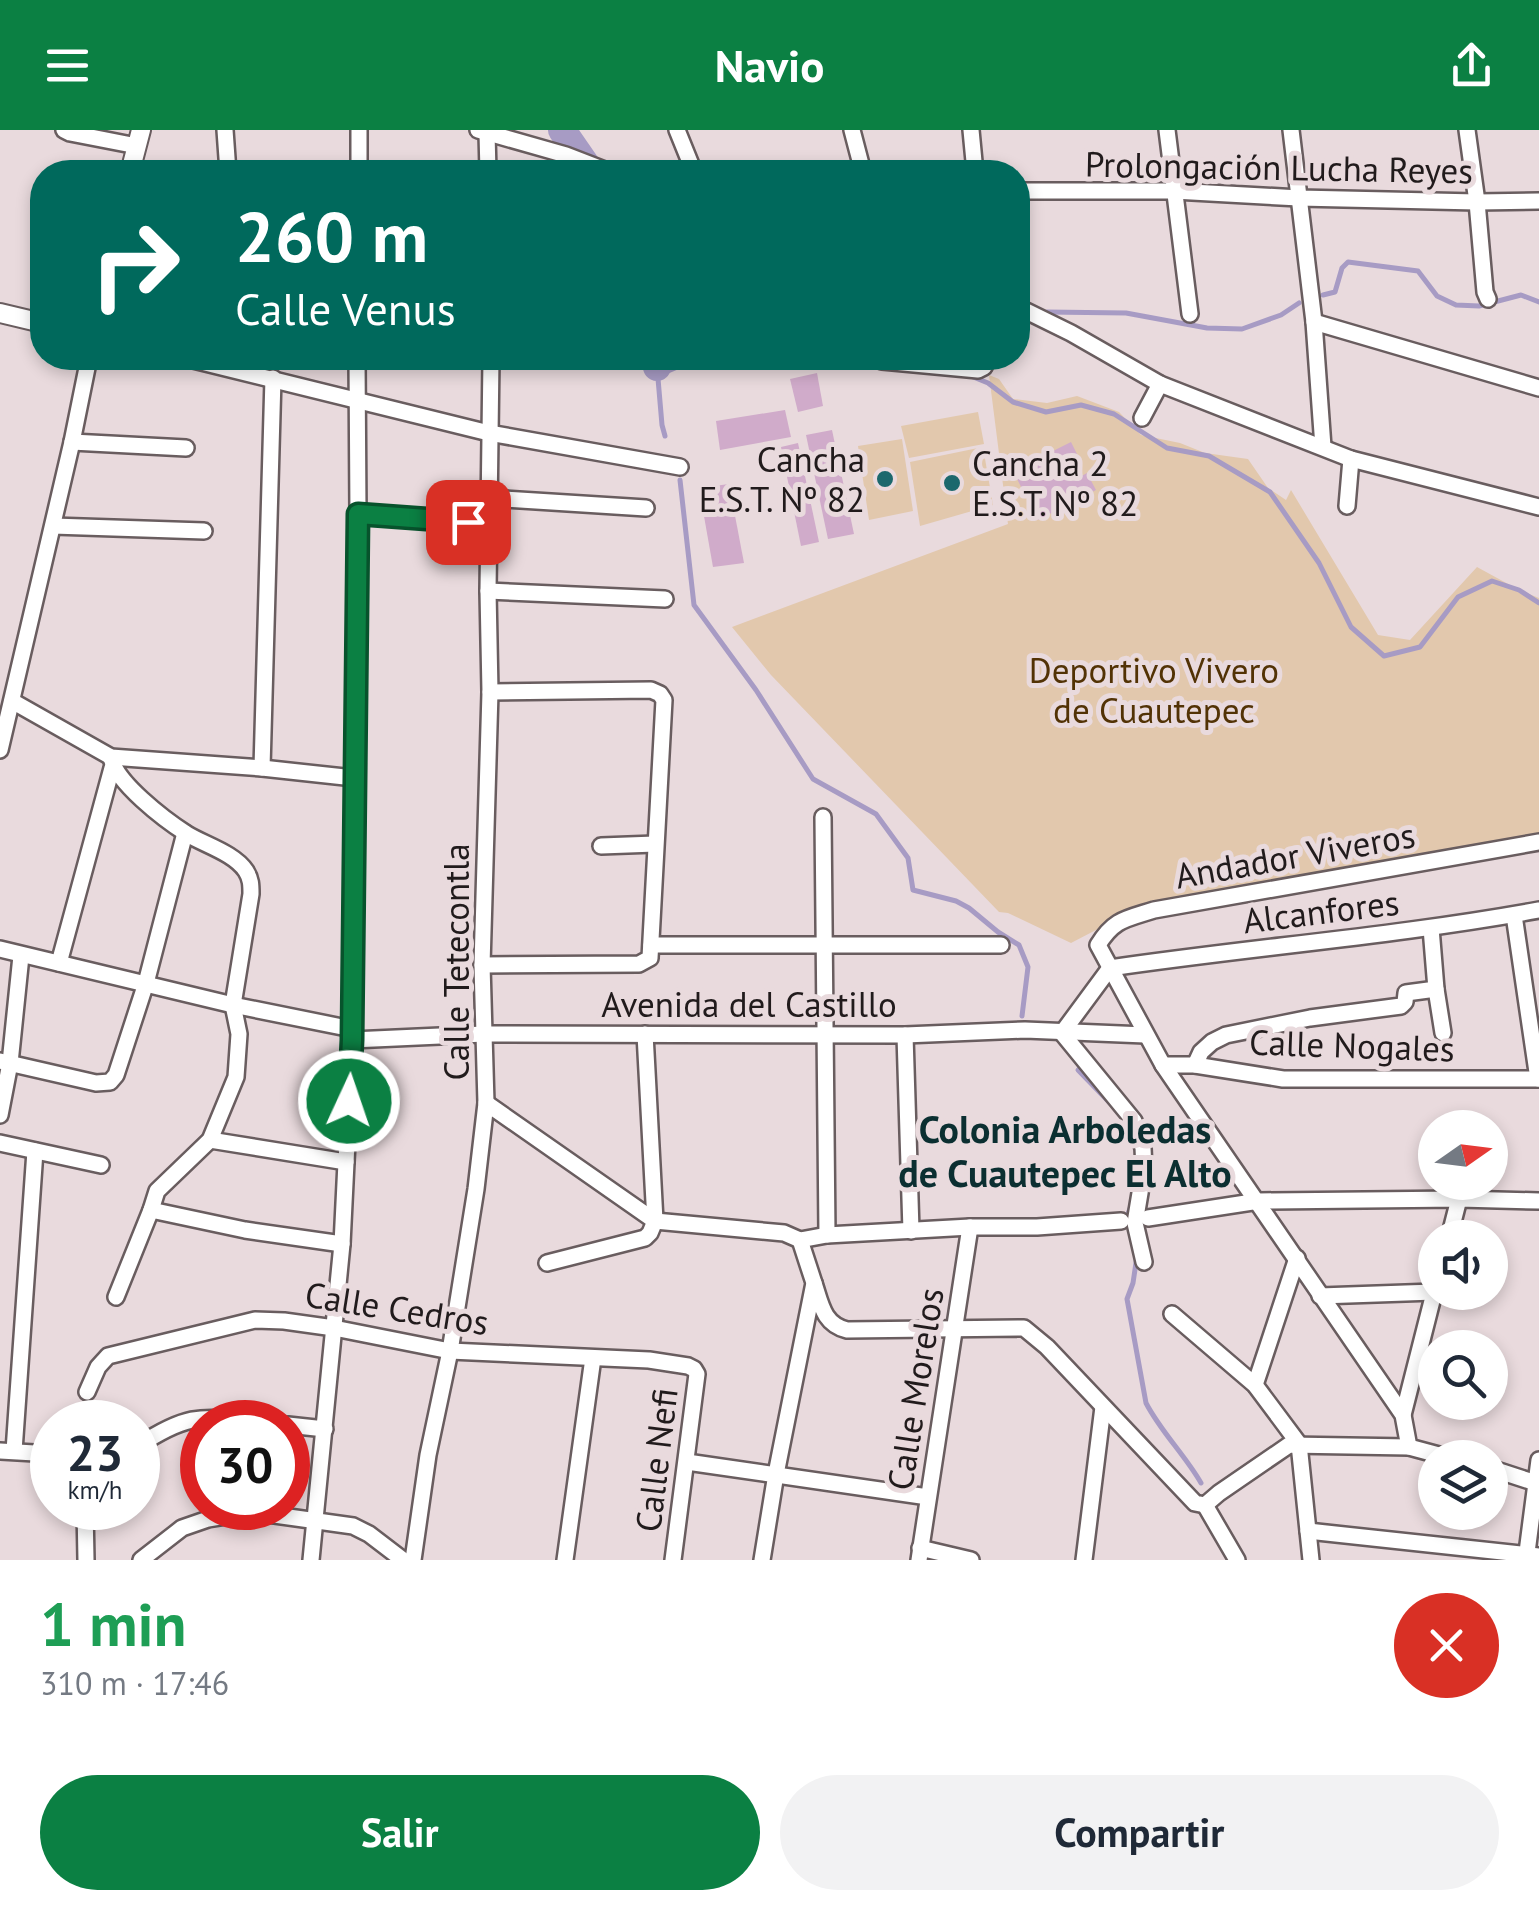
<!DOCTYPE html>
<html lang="es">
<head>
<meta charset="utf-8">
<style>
	body { margin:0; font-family:"PT Sans",sans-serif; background:#f2f2f3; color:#1f2937; height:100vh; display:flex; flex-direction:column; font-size:38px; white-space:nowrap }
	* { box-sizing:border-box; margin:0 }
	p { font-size:32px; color:#747a83 }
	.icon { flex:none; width:55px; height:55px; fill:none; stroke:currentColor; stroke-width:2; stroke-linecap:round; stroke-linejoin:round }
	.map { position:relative; height:1430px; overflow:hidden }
	.side { display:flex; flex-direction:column; background:#fff; flex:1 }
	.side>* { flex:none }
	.guide { position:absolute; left:30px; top:30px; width:1000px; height:210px; border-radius:40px; box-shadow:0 5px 15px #0003; background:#00695c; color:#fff; overflow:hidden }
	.needle { width:65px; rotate:76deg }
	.controls { position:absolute; left:1418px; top:980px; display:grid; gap:20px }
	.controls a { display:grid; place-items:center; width:90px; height:90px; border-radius:50%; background:#fff; box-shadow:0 5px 15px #0003; font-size:50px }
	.speed { position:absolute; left:30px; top:1270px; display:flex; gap:20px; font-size:50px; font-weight:700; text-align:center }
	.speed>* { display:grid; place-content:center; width:130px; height:130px; border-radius:50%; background:#fff; box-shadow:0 5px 15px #0003; line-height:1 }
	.speed small { font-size:25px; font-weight:400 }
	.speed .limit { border:15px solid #d22; background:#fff; color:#111 }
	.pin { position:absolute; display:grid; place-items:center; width:85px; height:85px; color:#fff; margin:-42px; border-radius:20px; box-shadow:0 5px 15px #0006 }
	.me { position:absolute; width:110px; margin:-55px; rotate:3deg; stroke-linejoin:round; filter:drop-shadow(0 0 8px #0008) }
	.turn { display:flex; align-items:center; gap:35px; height:210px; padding:0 40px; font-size:45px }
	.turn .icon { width:130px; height:130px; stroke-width:2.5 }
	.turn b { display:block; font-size:70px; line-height:85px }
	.round { display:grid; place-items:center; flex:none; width:105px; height:105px; border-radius:52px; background:#f2f2f3 }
	.headline { display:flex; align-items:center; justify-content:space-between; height:170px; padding:0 40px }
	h1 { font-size:60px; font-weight:700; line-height:75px; color:#1e9e55 }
	.button { display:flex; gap:20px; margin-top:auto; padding:20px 40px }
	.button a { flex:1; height:115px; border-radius:60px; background:#0b8043; color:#fff; font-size:40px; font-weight:700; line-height:115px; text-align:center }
	.button a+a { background:#f2f2f3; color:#1f2937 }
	header { display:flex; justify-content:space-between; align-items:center; height:130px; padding:0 40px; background:#0b8043; color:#fff; font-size:45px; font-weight:700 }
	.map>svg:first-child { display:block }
</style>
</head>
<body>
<header><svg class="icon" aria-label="menu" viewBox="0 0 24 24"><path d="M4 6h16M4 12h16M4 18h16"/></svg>Navio<svg class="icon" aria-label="share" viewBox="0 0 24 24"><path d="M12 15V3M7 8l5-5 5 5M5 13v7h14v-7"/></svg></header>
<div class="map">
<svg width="1539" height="1430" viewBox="0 0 1539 1430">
	<rect width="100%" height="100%" fill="#e9dadd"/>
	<!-- park -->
	<g fill="#e2c8ad">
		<path d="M989,245L999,249L1013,269L1047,273L1077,266L1119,282L1141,305L1180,313L1205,323L1248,329L1268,358L1286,370L1291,360L1378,505L1410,510L1477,437L1519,460L1539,468V704L1119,788L1071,813L1008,783L999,782L771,545L732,497L1008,394Z"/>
		<path d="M978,282L984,314L909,328L901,296Z"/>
		<path d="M902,309L913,381L869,390L858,316Z"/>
		<path d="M983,317L993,375L920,396L910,332Z"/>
	</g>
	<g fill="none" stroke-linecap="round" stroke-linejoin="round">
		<!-- stream -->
		<g stroke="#a79bc4" stroke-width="5">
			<path d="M1323,165L1335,162L1342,138L1348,132L1418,141L1437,166L1456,175L1479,176L1521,165L1539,172"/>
			<path d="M1047,182L1126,183L1207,198L1242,199L1281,185L1299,173"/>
			<path d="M971,246L988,253L1013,272L1046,282L1081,275L1114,284L1167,318L1209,326L1270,362L1319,433L1351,497L1384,526L1420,517L1458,467L1492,451L1519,460L1539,473"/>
			<path d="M665,306L662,295L657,237L668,241L698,228"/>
			<path d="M680,350L694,475L756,560L813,649L876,684L908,728L913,760L956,771L969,778L998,802L1019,815L1028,837L1022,886"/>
			<path d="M1078,940L1110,973"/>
			<path d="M1131,1106L1127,1086L1132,1074"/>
			<path d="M1137,1126L1133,1153L1127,1169L1146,1273C1161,1302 1185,1325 1201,1353"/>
		</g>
		<!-- river -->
		<g stroke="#a79bc4" stroke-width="28">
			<path d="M562,0L591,42"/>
			<path d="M654,228L657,237"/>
		</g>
	</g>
	<!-- building -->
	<g fill="#d0abca">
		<path d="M817,243L823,276L798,282L790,249Z"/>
		<path d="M785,280L791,307L720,320L716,291Z"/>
		<path d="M832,300L854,404L828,409L806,305Z"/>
		<path d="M1071,312L1079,328L1068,333L1076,349L1087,343L1096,360L1038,390L1013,341Z"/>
		<path d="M798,313L819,412L801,416L781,317Z"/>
		<path d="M729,354L744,433L713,437L699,358Z"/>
	</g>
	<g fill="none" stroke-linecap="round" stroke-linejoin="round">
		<!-- minor casing -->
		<g stroke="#695d5f" stroke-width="20">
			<g id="minor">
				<path d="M64,0L70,3L137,16"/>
				<path d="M225,0L228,42"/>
				<path d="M478,0L566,25L610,42"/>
				<path d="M677,0L694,42"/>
				<path d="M852,0L863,42"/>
				<path d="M971,0L975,42"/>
				<path d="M1167,0L1190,184"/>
				<path d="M1291,0L1314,192L1323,317"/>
				<path d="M1467,0L1477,72L1485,162L1488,169"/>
				<path d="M487,3L488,42"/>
				<path d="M359,42V0"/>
				<path d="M1018,61H1174L1299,68L1477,72L1539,71"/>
				<path d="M1018,177L1071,203L1160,254L1351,329L1539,377"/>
				<path d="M1314,192L1539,258"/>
				<path d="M185,228L489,303L680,337"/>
				<path d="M873,228L882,231L978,240L984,237L988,228"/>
				<path d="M1142,288L1160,254"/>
				<path d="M72,312L186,318"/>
				<path d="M489,368L646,378"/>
				<path d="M1347,376L1351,329"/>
				<path d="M358,384L489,393"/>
				<path d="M53,396L204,401"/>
				<path d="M488,461L665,469"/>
				<path d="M12,571L111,627L262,638L354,648"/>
				<path d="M0,620L72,312L89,228"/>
				<path d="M111,627C115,652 165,690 187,704C205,715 234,723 246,741C251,749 251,755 251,764L233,875L239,904L236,947L210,1010L157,1061L151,1080L116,1167"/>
				<path d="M262,638L273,248"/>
				<path d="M823,687L827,1105"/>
				<path d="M601,716L655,714"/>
				<path d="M1514,785L1538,949"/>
				<path d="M1431,798L1436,859L1443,903"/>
				<path d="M651,815H1001"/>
				<path d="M0,819L233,875L352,899"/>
				<path d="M59,833L112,638"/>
				<path d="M482,835L639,834L650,828L664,570L660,564L651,560L490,562"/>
				<path d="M1110,838C1253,817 1397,806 1539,780"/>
				<path d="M1110,838L1062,903L1134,991L1143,1018L1144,1039L1135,1093L1144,1132"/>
				<path d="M905,905L911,1101"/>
				<path d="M352,910L484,904L905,905L1025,900L1145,905"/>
				<path d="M0,931L96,953L110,952L116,945L146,853L185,703"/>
				<path d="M1163,935H1195L1283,949H1539"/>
				<path d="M1195,935L1201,922L1212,912L1226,905L1310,888L1401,876L1405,872L1406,863L1436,859"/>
				<path d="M486,973L655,1091L784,1103L800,1110L827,1105L970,1097H1037L1121,1091"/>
				<path d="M0,985L10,933L21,826"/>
				<path d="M210,1010L346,1032"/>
				<path d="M0,1013L101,1035"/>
				<path d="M151,1080L245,1100L342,1114"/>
				<path d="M1148,1088L1259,1071L1459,1069L1539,1071"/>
				<path d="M1449,1108L1459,1069"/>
				<path d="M547,1133L645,1108L650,1103L655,1091L645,904"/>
				<path d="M814,1153C821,1174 823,1194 847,1200L1024,1198L1047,1217L1195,1373L1205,1375L1219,1363L1289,1315L1409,1317"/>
				<path d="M1320,1166L1434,1162"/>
				<path d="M1172,1184L1255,1255L1299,1314L1311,1430"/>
				<path d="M1255,1255L1297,1128"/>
				<path d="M87,1262L98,1237L108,1226L255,1190L284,1191L334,1198L450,1221L649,1230L688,1236L694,1239L697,1244L673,1430"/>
				<path d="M1403,1285L1435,1159"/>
				<path d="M288,1295L325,1299"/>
				<path d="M138,1316C190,1282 201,1287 261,1292"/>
				<path d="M0,1321L52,1324"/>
				<path d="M14,1321L35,1021"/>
				<path d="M1450,1328L1409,1317L1403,1285L1163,935L1098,815C1114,789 1126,789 1154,780L1539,712"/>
				<path d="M687,1332L928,1367"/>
				<path d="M1490,1338L1539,1354"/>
				<path d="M1205,1375L1237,1430"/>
				<path d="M85,1378L86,1430"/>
				<path d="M1308,1401L1539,1426"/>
				<path d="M920,1418L971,1430"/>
				<path d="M141,1430L182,1398L208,1389L239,1384H267L353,1396L369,1404L403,1430"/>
				<path d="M311,1430L342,1114L352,910L358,384L357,228"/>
				<path d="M413,1430L428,1325L450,1221L476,1059L486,973L482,835L490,562L488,461L491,228"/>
				<path d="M565,1430L593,1228"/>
				<path d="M762,1430L776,1344L814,1153L800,1110"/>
				<path d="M919,1430L970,1097"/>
				<path d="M1084,1430L1103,1277"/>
				<path d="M1526,1430L1539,1330"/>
			</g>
		</g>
		<!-- tertiary casing -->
		<g stroke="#695d5f" stroke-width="22">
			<g id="tertiary">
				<path d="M130,42L141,0"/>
				<path d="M0,183L42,193"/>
			</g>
		</g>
		<!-- minor -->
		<use href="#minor" stroke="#fff" stroke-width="15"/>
		<!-- tertiary -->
		<use href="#tertiary" stroke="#fff" stroke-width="18"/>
	</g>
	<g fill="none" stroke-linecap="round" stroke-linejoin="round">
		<!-- route casing -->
		<g stroke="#07532c" stroke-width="25">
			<path id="route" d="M349,971L352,910L358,384L468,392"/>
		</g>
		<!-- route -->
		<use href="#route" stroke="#0b8043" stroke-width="18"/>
	</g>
	<!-- markers -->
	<g fill="#1b686d" stroke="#e9dadd" stroke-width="4">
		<circle cx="885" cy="349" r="10"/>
		<circle cx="952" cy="353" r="10"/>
	</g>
	<g text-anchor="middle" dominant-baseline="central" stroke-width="10" stroke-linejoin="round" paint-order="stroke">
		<!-- street labels -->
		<g font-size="35" fill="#211b1c" stroke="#e9dadd">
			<text transform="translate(1279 37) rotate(1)">Prolongación Lucha Reyes</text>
			<text transform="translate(1295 725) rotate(-10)">Andador Viveros</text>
			<text transform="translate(1321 781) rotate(-7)">Alcanfores</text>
			<text transform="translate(456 832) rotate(-90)">Calle Tetecontla</text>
			<text x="749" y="874">Avenida del Castillo</text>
			<text transform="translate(1352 915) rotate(2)">Calle Nogales</text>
			<text transform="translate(397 1178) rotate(9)">Calle Cedros</text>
			<text transform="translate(915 1259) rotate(-81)">Calle Morelos</text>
			<text transform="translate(656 1330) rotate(-83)">Calle Nefi</text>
		</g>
		<!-- poi labels -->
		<g font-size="35" fill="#211b1c" stroke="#e9dadd" text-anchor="end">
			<text x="865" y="329">Cancha<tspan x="865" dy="40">E.S.T. Nº 82</tspan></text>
			<text x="972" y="333" text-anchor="start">Cancha 2<tspan x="972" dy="40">E.S.T. Nº 82</tspan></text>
		</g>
		<!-- park labels -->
		<g font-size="35" fill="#523205" stroke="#e9dadd">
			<text x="1154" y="540">Deportivo Vivero<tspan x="1154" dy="40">de Cuautepec</tspan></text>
		</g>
		<!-- neighbourhood labels -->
		<g font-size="38" font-weight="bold" fill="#0b2f31" stroke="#e9dadd">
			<text x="1065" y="998">Colonia Arboledas<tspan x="1065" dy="44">de Cuautepec El Alto</tspan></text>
		</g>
	</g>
</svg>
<div class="controls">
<a><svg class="needle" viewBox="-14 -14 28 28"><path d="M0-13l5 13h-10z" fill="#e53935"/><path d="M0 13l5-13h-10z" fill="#747a83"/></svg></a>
<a><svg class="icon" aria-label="sound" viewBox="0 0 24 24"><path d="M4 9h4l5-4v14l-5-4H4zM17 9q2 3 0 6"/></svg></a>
<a><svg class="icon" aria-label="search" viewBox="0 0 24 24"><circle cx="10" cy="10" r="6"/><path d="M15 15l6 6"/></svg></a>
<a><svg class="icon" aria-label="layers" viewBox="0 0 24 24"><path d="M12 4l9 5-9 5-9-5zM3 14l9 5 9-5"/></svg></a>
</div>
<div class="speed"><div>23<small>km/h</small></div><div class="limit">30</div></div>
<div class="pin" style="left:468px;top:392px;background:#d93025"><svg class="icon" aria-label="arrive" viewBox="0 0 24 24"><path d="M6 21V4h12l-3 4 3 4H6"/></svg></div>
<svg class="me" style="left:349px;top:971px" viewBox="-20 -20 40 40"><circle r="17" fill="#0b8043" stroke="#fff" stroke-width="3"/><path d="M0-11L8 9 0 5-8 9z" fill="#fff"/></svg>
<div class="guide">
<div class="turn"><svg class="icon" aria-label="right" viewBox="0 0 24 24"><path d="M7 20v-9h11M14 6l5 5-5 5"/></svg><div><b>260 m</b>Calle Venus</div></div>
</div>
</div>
<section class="side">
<div class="headline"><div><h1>1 min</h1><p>310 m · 17:46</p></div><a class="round" style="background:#d93025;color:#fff"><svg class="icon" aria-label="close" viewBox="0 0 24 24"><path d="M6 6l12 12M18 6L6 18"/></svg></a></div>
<div class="button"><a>Salir</a><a>Compartir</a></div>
</section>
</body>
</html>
